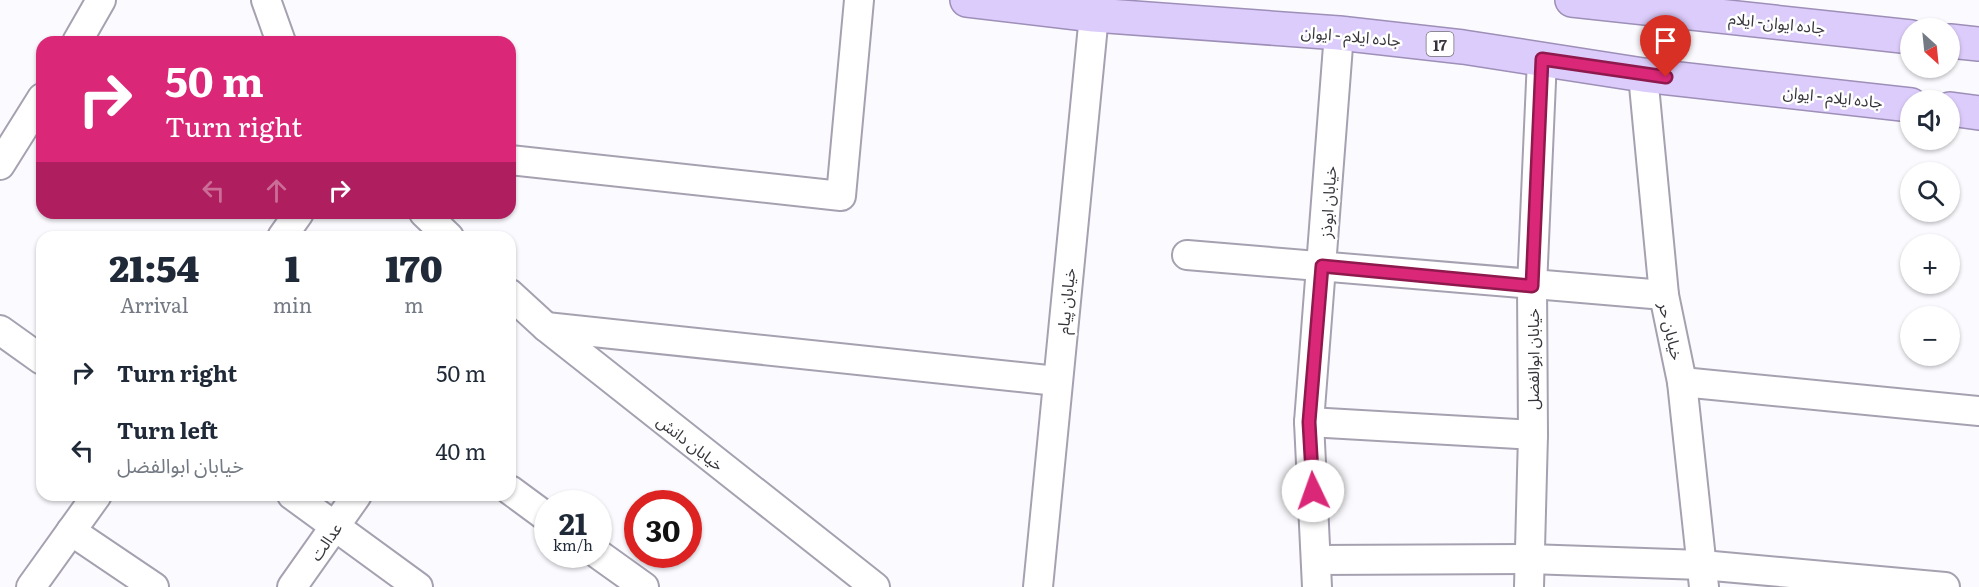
<!DOCTYPE html>
<html lang="en">
<head>
<meta charset="utf-8">
<style>
	body { margin:0; font-family:Literata,"Noto Sans Arabic",serif; background:#f6f6f7; color:#1f2937; height:100vh; display:flex; flex-direction:column; font-size:22px; white-space:nowrap }
	* { box-sizing:border-box; margin:0 }
	p { font-size:20px; color:#747a83 }
	.icon { flex:none; width:33px; height:33px; fill:none; stroke:currentColor; stroke-width:2; stroke-linecap:round; stroke-linejoin:round }
	.map { position:relative; flex:1; overflow:hidden }
	.drawer { position:absolute; left:36px; top:231px; width:480px; height:270px; display:flex; flex-direction:column; background:#fff; border-radius:18px; box-shadow:0 2px 4px #0004 }
	.drawer>* { flex:none }
	.top-card { position:absolute; left:36px; top:36px; width:480px; height:183px; border-radius:18px; box-shadow:0 2px 4px #0004; background:#db2777; color:#fff; overflow:hidden }
	.needle { width:39px; rotate:153deg }
	.tools { position:absolute; left:1900px; top:18px; display:grid; gap:12px }
	.tools a { display:grid; place-items:center; width:60px; height:60px; border-radius:50%; background:#fff; box-shadow:0 2px 4px #0004; font-size:30px }
	.speed { position:absolute; left:534px; top:490px; display:flex; gap:12px; font-size:30px; font-weight:700; text-align:center }
	.speed>* { display:grid; place-content:center; width:78px; height:78px; border-radius:50%; background:#fff; box-shadow:0 2px 4px #0004; line-height:1 }
	.speed small { font-size:15px; font-weight:400 }
	.speed .limit { border:9px solid #d22; background:#fff; color:#111 }
	.pin { position:absolute; display:grid; place-items:center; width:51px; height:51px; color:#fff; margin:-62px -26px; border-radius:50% 50% 50% 0; rotate:-45deg; box-shadow:0 0 6px #0007 }
	.pin .icon { rotate:45deg }
	.me { position:absolute; width:66px; margin:-33px; rotate:357deg; stroke-linejoin:round; filter:drop-shadow(0 0 4px #0008) }
	.turn { display:flex; align-items:center; gap:21px; height:126px; padding:0 30px; font-size:27px }
	.turn .icon { width:78px; height:78px; stroke-width:2.5 }
	.turn b { display:block; font-size:42px; line-height:51px }
	.lanes { display:flex; align-items:center; height:57px; padding:0 30px; background:#0003; justify-content:center; gap:30px; direction:ltr }
	.lanes .off { opacity:.35 }
	.eta { display:flex; justify-content:space-evenly; align-items:center; height:102px; text-align:center }
	.eta b { font-size:36px; font-weight:800; line-height:42px }
	ul { padding:0; list-style:none }
	li { display:flex; align-items:center; gap:18px; height:78px; padding:0 30px }
	li div { flex:1 }
	li b { display:block; font-size:22px }
	li em { font-style:normal }
	.map>svg:first-child { display:block }
</style>
</head>
<body>
<div class="map">
<svg width="1979" height="587" viewBox="0 0 1979 587">
	<rect width="100%" height="100%" fill="#fbfafe"/>
	<g fill="none" stroke-linecap="round" stroke-linejoin="round">
		<!-- minor casing -->
		<g stroke="#a6a1b0" stroke-width="32">
			<g id="minor">
				<path d="M266,0L281,42"/>
				<path d="M77,42L101,0"/>
				<path d="M1643,75L1664,295L1682,382L1704,587"/>
				<path d="M510,160L841,196L859,0"/>
				<path d="M0,165L42,98"/>
				<path d="M424,213L449,237"/>
				<path d="M282,237L299,213"/>
				<path d="M1187,255L1664,295"/>
				<path d="M510,294L546,327L875,587"/>
				<path d="M546,327L1057,381"/>
				<path d="M0,330L42,360"/>
				<path d="M1682,382L1979,411"/>
				<path d="M1309,422L1533,435"/>
				<path d="M510,490L548,518"/>
				<path d="M292,495L418,587"/>
				<path d="M71,531L154,587"/>
				<path d="M598,554L644,587"/>
				<path d="M1317,560L1529,559L1702,565L1945,587"/>
				<path d="M31,587L97,495"/>
				<path d="M292,587L357,495"/>
				<path d="M1038,587L1094,15"/>
				<path d="M1317,587L1309,422L1339,33"/>
				<path d="M1529,587L1533,435L1532,286L1542,59"/>
			</g>
		</g>
		<!-- trunk casing -->
		<g stroke="#9d8fb7" stroke-width="36">
			<g id="trunk">
				<path d="M967,0L1094,15L1339,33L1463,47L1643,75L1911,105"/>
				<path d="M1572,0L1911,37"/>
				<path d="M1950,41L1979,44"/>
				<path d="M1950,109L1979,113"/>
			</g>
		</g>
		<!-- minor -->
		<use href="#minor" stroke="#fff" stroke-width="28"/>
		<!-- trunk -->
		<use href="#trunk" stroke="#dcccfb" stroke-width="33"/>
	</g>
	<g fill="none" stroke-linecap="round" stroke-linejoin="round">
		<!-- route casing -->
		<g stroke="#8e194d" stroke-width="15">
			<path id="route" d="M1313,491L1309,422L1322,266L1532,286L1542,59L1666,77"/>
		</g>
		<!-- route -->
		<use href="#route" stroke="#db2777" stroke-width="10"/>
	</g>
	<g text-anchor="middle" dominant-baseline="central" stroke-width="5" stroke-linejoin="round" paint-order="stroke">
		<!-- shield labels -->
		<rect fill="#fff" stroke="#727175" stroke-width="1.5" x="1426.5" y="32" width="27" height="24" rx="4.5"/>
		<g font-size="15" font-weight="bold" fill="#36343a">
			<text x="1440" y="44">17</text>
		</g>
		<!-- street labels -->
		<g font-size="16" fill="#36343a" stroke="#fff">
			<text transform="translate(1777 22) rotate(6)">جاده ایوان- ایلام</text>
			<text transform="translate(1351 35) rotate(5)">جاده ایلام - ایوان</text>
			<text transform="translate(1833 96) rotate(6)">جاده ایلام - ایوان</text>
			<text transform="translate(1327 202) rotate(-86)">خیابان ابوذز</text>
			<text transform="translate(1065 301) rotate(-84)">خیابان پیام</text>
			<text transform="translate(1672 331) rotate(77)">خیابان حر</text>
			<text transform="translate(1532 359) rotate(-90)">خیابان ابوالفضل</text>
			<text transform="translate(691 442) rotate(38)">خیابان دانش</text>
			<text transform="translate(325 541) rotate(-55)">عدالت</text>
		</g>
	</g>
</svg>
<div class="tools">
<a><svg class="needle" viewBox="-14 -14 28 28"><path d="M0-13l5 13h-10z" fill="#e53935"/><path d="M0 13l5-13h-10z" fill="#747a83"/></svg></a>
<a><svg class="icon" aria-label="sound" viewBox="0 0 24 24"><path d="M4 9h4l5-4v14l-5-4H4zM17 9q2 3 0 6"/></svg></a>
<a><svg class="icon" aria-label="search" viewBox="0 0 24 24"><circle cx="10" cy="10" r="6"/><path d="M15 15l6 6"/></svg></a>
<a>+</a>
<a>−</a>
</div>
<div class="speed"><div>21<small>km/h</small></div><div class="limit">30</div></div>
<div class="pin" style="left:1666px;top:77px;background:#d93025"><svg class="icon" aria-label="arrive" viewBox="0 0 24 24"><path d="M6 21V4h12l-3 4 3 4H6"/></svg></div>
<svg class="me" style="left:1313px;top:491px" viewBox="-20 -20 40 40"><circle r="19" fill="#fff"/><path d="M0-13L10 11 0 6-10 11z" fill="#db2777"/></svg>
<div class="top-card">
<div class="turn"><svg class="icon" aria-label="right" viewBox="0 0 24 24"><path d="M7 20v-9h11M14 6l5 5-5 5"/></svg><div><b>50 m</b>Turn right</div></div>
<div class="lanes"><svg class="icon off" aria-label="left" viewBox="0 0 24 24"><path d="M17 20v-9H6M10 6l-5 5 5 5"/></svg><svg class="icon off" aria-label="ahead" viewBox="0 0 24 24"><path d="M12 20V5M6 11l6-6 6 6"/></svg><svg class="icon" aria-label="right" viewBox="0 0 24 24"><path d="M7 20v-9h11M14 6l5 5-5 5"/></svg></div>
</div>
<section class="drawer">
<div class="eta">
<div><b>21:54</b><p>Arrival</p></div>
<div><b>1</b><p>min</p></div>
<div><b>170</b><p>m</p></div>
</div>
<ul>
<li><svg class="icon" aria-label="right" viewBox="0 0 24 24"><path d="M7 20v-9h11M14 6l5 5-5 5"/></svg><div><b>Turn right</b></div><em>50 m</em></li>
<li><svg class="icon" aria-label="left" viewBox="0 0 24 24"><path d="M17 20v-9H6M10 6l-5 5 5 5"/></svg><div><b>Turn left</b><p>خیابان ابوالفضل</p></div><em>40 m</em></li>
</ul>
</section>
</div>
</body>
</html>
